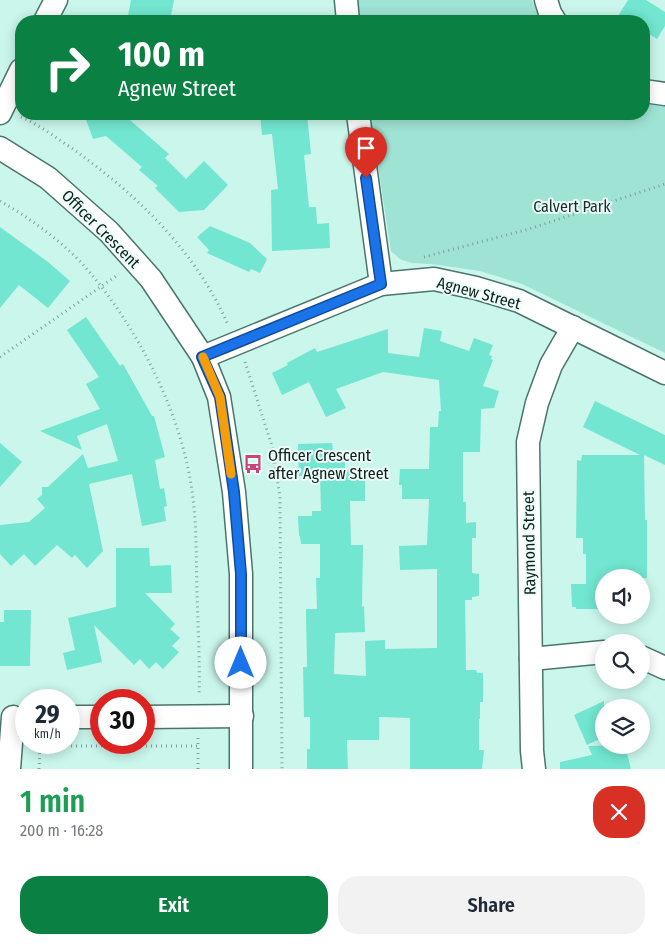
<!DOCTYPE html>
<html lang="en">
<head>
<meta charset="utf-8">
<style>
	body { margin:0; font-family:"Fira Sans Condensed",sans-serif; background:#f2f2f3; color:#1f2937; height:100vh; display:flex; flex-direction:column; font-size:19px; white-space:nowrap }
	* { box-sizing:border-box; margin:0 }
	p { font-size:16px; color:#747a83 }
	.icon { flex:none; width:28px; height:28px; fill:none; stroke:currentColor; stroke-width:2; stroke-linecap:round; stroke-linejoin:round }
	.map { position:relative; height:769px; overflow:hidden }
	.panel { display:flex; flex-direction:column; background:#fff; flex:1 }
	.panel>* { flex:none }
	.top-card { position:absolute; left:15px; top:15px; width:635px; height:105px; border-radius:20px; box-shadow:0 2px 12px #0003; background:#0b8043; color:#fff; overflow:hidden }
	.tools { position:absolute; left:595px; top:569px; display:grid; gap:10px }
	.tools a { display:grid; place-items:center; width:55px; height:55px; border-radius:50%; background:#fff; box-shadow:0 2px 12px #0003; font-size:25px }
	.speed { position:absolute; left:15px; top:689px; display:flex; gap:10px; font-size:25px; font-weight:700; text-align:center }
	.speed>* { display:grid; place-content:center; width:65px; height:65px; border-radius:50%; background:#fff; box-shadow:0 2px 12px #0003; line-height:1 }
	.speed small { font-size:12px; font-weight:400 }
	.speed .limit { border:8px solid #d22; background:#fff; color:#111 }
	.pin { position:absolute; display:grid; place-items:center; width:42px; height:42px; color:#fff; margin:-51px -21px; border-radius:50% 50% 50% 0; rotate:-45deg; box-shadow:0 0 5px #0007 }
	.pin .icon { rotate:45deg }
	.me { position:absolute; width:55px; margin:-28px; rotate:0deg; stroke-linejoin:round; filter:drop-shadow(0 0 4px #0008) }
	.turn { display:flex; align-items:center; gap:18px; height:105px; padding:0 20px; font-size:22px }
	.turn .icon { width:65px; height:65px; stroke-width:2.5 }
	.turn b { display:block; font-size:35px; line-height:42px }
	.round { display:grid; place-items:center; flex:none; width:52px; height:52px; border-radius:20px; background:#f2f2f3 }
	.overview { display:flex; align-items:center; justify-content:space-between; height:85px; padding:0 20px }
	h1 { font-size:30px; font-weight:600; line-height:38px; color:#1e9e55 }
	.button { display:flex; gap:10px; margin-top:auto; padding:10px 20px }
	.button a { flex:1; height:58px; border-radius:20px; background:#0b8043; color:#fff; font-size:20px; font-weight:600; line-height:58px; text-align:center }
	.button a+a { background:#f2f2f3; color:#1f2937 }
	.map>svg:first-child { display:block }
</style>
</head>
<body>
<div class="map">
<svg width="665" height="769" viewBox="0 0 665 769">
	<rect width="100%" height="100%" fill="#caf6ec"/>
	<!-- green -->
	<g fill="#9fe3d4">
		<path d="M357,0H532L540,21H360Z"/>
		<path d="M644,102L655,104H665V353L522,284L480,271L431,264L411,263L400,259L391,251L370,114H644Z"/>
	</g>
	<!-- building -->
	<g fill="#72e6d0">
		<path d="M131,0H174L170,21H127Z"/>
		<path d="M628,0H646L665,12V26L657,39L644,31V21H628L618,16Z"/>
		<path d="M84,114H123L169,154L165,158L186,179L204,161L228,185L204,210L179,212L155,188L158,186L139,170L142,167L106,136L93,139Z"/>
		<path d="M260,114H307L311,154L304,155L309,207H316L317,224L329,223L330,248L272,251L271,190L278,189L272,134L262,135Z"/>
		<path d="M210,226L250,243L267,259L260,273L251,269L249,272L207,253L209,250L197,237Z"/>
		<path d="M0,227L48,262L70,281L48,308L19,285L0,308Z"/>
		<path d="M86,317L120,366L123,364L152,416H154L165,457L155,460L160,489L164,488L167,506L164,507L166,521L142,526L132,474L89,484L103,551L87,568L75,555L72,558L57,545L35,566L24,554L11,566L0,554V525L29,522L45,508L37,499L42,495V487H48L83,454L88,468L118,461L107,424L77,436L82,450L40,431L100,409L86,384L99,377L67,330Z"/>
		<path d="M424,328L442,331L440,341L469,351L474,338L493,345L489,355L492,356L491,359L493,360L483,386L499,391L494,408L481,409L480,452H463V502H466V523L476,522V538H472V573L479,574V596L472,597V600H465L466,670H476L477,673H483V702H480V719H479V750H484L482,769H410V718L379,717V740H347L348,769H307V749H310V717H304L303,667H307L306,609H317L316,578H320V544H301L300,536H299L298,516H312V511H321L320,475L299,476L298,444L332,443L333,451H345V470L365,468V501H350L351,545H363L362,607L364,606L365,632L335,633L334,674L366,676L365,641L385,640V649L437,648V569L400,570L399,546L427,545L429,499H402V485H399L400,469H429L430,427H438L439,411H441L439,380L383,372L336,389L346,408L326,417L309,382L282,395L272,373L288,365L287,363L315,348L317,352L388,329V353L419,357Z"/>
		<path d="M595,401L665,435V465L644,455L645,520H647V578H604V609H576V607H572L571,584H586V554H583V538H576L577,460L581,461L582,455H640L583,427Z"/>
		<path d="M0,443L22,462L0,487Z"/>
		<path d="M116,548H149L150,566L171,565L172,593H145L175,624L170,629L180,638L172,646L179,652L163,669L156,662L149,669L140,659L134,665L94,625L102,662L67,670L63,653L75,650L68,618L116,607Z"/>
		<path d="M4,610H31L30,666H0V622H4Z"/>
		<path d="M604,701V737L587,745L574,715Z"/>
		<path d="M625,745L631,769H560V762L592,755L588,746Z"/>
	</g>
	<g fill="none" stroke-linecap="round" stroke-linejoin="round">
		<!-- minor casing -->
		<g stroke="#4b746b" stroke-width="25">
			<g id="minor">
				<path d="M346,0L348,21"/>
				<path d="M546,0L550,13L555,21"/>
				<path d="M45,21L56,0"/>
				<path d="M644,91L665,94"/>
				<path d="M0,113L21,70"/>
				<path d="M358,114L381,284"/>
				<path d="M0,148L48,178L109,232L151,279L203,357L219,397L234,492L241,574V769"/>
				<path d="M203,357L381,284L434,279L476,288L519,301L665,373"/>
				<path d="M641,657L665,668"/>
				<path d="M531,659L604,652"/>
				<path d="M69,717H101"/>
				<path d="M144,717L242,716"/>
				<path d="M9,769L13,717"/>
				<path d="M534,769L532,751L528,442L537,403L551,365L573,327"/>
			</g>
		</g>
		<!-- path -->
		<g stroke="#80a19a" stroke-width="3" stroke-dasharray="1 4" stroke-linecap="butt">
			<path d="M21,117C40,125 56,138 73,149C137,195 196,251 228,325"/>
			<path d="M0,201C31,219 62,241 86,268C138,328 181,412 192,491C197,525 196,559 197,593C198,627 200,661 199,695"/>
			<path d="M424,257L529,229L665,184"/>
			<path d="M0,357L119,274"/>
			<path d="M245,362L272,446L280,497L282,769"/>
			<path d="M31,746H198"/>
			<path d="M39,769L40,746"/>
			<path d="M198,769V737"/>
		</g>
		<!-- minor -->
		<use href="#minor" stroke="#fff" stroke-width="22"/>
	</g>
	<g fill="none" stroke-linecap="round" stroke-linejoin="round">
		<!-- route casing -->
		<g stroke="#114b97" stroke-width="12">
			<path id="route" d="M241,663V574L234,492L220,397L202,357L381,284L366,178"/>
		</g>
		<!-- route -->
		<use href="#route" stroke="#1a73e8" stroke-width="9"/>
		<!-- slow -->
		<path stroke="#f59e0b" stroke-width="9" d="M203,357L220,397L231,474"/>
	</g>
	<!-- icons -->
	<defs>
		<g id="bus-bare" transform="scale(1.5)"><path d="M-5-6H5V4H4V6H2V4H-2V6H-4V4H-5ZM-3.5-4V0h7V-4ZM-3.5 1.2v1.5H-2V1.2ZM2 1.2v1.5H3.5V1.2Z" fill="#cc427a" stroke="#ecfdf9" stroke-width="2.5" paint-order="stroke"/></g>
	</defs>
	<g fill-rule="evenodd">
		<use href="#bus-bare" x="253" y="464"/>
	</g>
	<g text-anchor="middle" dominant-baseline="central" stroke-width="4" stroke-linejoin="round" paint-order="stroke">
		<!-- park labels -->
		<g font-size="16" fill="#192e29" stroke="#ecfdf9">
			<text x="572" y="206">Calvert Park</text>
		</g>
		<!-- street labels -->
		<g font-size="16" fill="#0d1e1b" stroke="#ecfdf9">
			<text transform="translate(101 229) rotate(45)">Officer Crescent</text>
			<text transform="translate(479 293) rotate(15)">Agnew Street</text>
			<text transform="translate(529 543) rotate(-91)">Raymond Street</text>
		</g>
		<!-- poi labels -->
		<g font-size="16" fill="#0d1e1b" stroke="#ecfdf9" text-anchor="start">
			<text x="268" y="455">Officer Crescent<tspan x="268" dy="18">after Agnew Street</tspan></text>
		</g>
	</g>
</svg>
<div class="tools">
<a><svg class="icon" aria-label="sound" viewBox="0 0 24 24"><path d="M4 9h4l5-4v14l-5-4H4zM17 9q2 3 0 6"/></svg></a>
<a><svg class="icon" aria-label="search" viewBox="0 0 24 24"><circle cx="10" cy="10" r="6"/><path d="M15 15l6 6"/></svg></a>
<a><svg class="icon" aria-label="layers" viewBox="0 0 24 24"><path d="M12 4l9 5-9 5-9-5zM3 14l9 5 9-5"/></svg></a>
</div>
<div class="speed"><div>29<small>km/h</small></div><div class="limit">30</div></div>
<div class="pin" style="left:366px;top:178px;background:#d93025"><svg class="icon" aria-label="arrive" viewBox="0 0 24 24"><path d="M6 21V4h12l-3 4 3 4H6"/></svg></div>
<svg class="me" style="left:241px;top:663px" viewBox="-20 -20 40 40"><circle r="19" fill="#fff"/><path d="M0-13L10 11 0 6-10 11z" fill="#1a73e8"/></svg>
<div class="top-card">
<div class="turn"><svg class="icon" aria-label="right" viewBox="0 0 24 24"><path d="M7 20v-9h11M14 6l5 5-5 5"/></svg><div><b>100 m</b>Agnew Street</div></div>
</div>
</div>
<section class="panel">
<div class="overview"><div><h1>1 min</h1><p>200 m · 16:28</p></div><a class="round" style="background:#d93025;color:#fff"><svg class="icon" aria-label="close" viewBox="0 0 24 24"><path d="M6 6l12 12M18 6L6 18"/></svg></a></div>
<div class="button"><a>Exit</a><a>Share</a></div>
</section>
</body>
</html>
